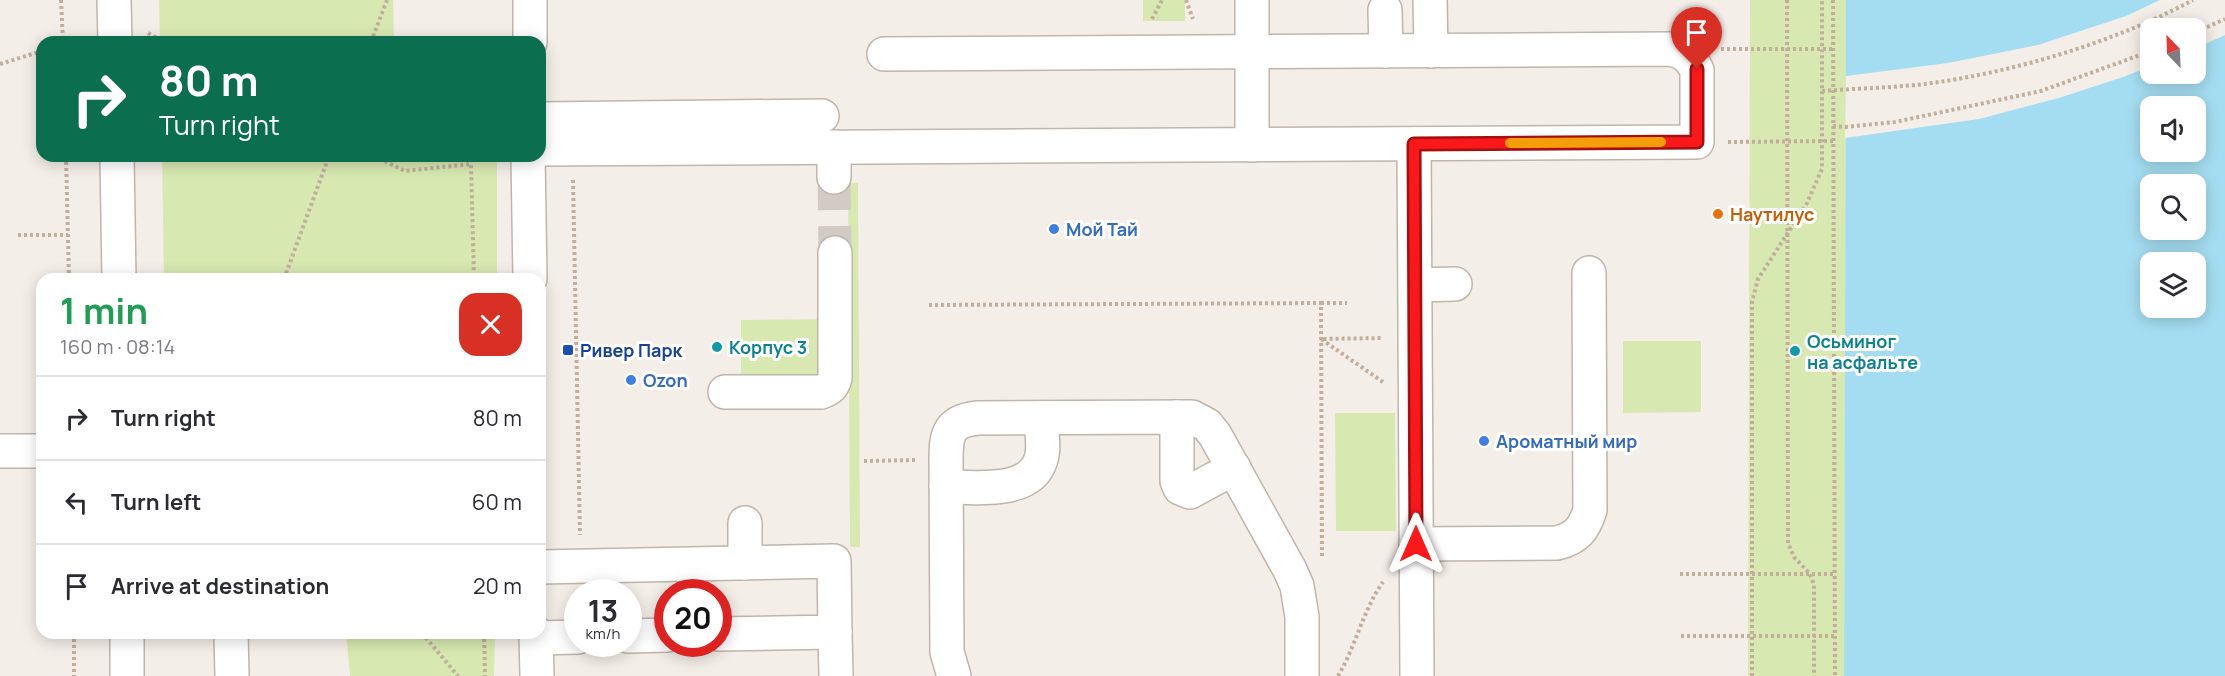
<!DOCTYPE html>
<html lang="en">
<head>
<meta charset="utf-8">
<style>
	body { margin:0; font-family:Manrope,sans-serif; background:#f7f7f7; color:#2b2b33; height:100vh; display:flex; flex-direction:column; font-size:22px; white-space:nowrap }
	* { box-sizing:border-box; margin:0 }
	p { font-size:20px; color:#7c7c81 }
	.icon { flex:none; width:33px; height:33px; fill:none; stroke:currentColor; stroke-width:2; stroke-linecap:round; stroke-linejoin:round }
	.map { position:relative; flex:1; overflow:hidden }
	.details { position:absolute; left:36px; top:273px; width:510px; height:366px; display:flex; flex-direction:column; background:#fff; border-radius:18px; box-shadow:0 3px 15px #0003 }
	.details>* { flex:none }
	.top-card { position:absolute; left:36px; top:36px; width:510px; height:126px; border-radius:18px; box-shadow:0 3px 15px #0003; background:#0b6e4f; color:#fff; overflow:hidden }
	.needle { width:39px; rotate:337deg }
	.controls { position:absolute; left:2140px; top:18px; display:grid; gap:12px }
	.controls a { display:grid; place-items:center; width:66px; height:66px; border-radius:12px; background:#fff; box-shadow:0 3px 15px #0003; font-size:30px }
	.speed { position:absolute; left:564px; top:579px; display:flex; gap:12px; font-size:30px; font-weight:700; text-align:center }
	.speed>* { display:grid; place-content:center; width:78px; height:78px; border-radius:50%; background:#fff; box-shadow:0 3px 15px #0003; line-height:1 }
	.speed small { font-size:15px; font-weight:400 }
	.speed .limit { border:9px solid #d22; background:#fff; color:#111 }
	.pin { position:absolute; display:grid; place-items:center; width:51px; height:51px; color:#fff; margin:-62px -26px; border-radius:50% 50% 50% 0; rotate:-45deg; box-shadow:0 0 6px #0007 }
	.pin .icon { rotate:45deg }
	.me { position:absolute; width:66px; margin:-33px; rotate:0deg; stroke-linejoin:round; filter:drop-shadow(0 0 4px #0008) }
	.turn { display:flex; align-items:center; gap:21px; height:126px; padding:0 24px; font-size:27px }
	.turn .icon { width:78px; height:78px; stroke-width:2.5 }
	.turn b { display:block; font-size:42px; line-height:51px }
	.round { display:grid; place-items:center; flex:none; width:63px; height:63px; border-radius:18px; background:#f7f7f7 }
	.overview { display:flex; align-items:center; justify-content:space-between; height:102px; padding:0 24px }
	h1 { font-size:36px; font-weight:700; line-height:45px; color:#1e9e55 }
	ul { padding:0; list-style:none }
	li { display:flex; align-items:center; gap:18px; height:84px; padding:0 24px; border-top:2px solid #e1e1e2 }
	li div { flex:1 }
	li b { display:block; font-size:22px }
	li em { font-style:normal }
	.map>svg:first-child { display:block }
</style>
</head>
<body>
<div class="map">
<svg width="2225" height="676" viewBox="0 0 2225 676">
	<rect width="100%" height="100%" fill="#f4eee8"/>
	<!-- green -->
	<g fill="#d8e8b1">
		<path d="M159,0H393L394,42H160Z"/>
		<rect x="1143" y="0" width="42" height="21"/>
		<path d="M1750,0H1846L1844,676H1748Z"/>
		<path d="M162,156H497V279H164Z"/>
		<path d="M848,183H858L860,547H850Z"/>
		<path d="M824,319L825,384H741V320Z"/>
		<path d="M1623,341H1701V412L1623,413Z"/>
		<path d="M1335,413H1395L1396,531H1336Z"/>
		<path d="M346,633H495L494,676H350Z"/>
	</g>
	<!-- water -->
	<path fill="#a4ddf1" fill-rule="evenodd" d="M1846,0H2225V676H1844ZM2151,28H2196V74H2151ZM2151,106H2196V152H2151ZM2151,184H2196V230H2151ZM2151,262H2196V308H2151Z"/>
	<!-- pier -->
	<path fill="#f4eee8" d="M2160,0H2225V35L2196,48V28H2151V66L2123,77L2059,98L1979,119L1845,138L1846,76L1948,63L2038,45L2126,16Z"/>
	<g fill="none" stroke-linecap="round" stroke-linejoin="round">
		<!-- minor-tunnel -->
		<path stroke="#d1cbc4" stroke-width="33" stroke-dasharray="33 16" stroke-linecap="butt" d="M834,177L835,253"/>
		<!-- minor casing -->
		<g stroke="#c0b5aa" stroke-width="36">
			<g id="minor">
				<path d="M114,0L115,42"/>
				<path d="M1252,0V145"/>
				<path d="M1430,0L1431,51"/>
				<path d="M1385,10L1386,51"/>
				<path d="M530,42V0"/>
				<path d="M540,119L822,116"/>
				<path d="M1414,144L1417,676"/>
				<path d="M834,147V177"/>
				<path d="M540,149L1697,142V70C1690,57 1684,52 1670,49L884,54"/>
				<path d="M117,156L119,279"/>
				<path d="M528,156L530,279"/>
				<path d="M1415,285L1455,284"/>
				<path d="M725,392H821C830,389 833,386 835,378V253"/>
				<path d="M1177,417V481L1180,488L1190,492L1234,468"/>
				<path d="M0,451H42"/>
				<path d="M946,487C975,487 1031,495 1041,459C1045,448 1041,430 1041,418"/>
				<path d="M745,523V563"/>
				<path d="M1416,544L1557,543C1577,538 1584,529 1590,510L1589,273"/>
				<path d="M540,567L834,561L835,632L718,634"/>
				<path d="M835,632L836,676"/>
				<path d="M127,633V676"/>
				<path d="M231,633L232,676"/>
				<path d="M536,633L537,676"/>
				<path d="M628,636L668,635"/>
				<path d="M537,638L578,637"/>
				<path d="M954,676L947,652L946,460C946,433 949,421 978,418L1192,417L1207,425L1215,435L1290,570L1297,586L1302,617V676"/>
			</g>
		</g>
		<!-- path -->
		<g stroke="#c1ae9b" stroke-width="4" stroke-dasharray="3 3" stroke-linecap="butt">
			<path d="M61,0L63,42"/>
			<path d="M1186,0L1193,19"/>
			<path d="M1787,0L1788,543L1794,557L1810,574L1814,585V676"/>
			<path d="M1833,0L1835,676"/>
			<path d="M1152,19L1162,0"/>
			<path d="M2196,32L2225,19"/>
			<path d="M148,33L164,42"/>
			<path d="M371,42L387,0"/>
			<path d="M1721,49H1833"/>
			<path d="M0,64L42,51"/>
			<path d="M1822,91C1859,88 1896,88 1932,83C2018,71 2117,41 2193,0"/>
			<path d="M1833,126L1845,127L1895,122L2041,91L2151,51"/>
			<path d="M1728,142L1833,141"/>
			<path d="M66,156L69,279"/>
			<path d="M374,156L405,171L471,164L474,279"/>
			<path d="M573,180L580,535"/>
			<path d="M18,235H68"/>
			<path d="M284,279L329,156"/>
			<path d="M302,279L422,275V279"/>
			<path d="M1321,303H1347"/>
			<path d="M929,305L1321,303L1322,558"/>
			<path d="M1383,382L1321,339L1383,338"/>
			<path d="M864,461L915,460"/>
			<path d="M1680,574H1835"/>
			<path d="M74,633V676"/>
			<path d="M422,633L458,676"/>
			<path d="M484,633L485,676"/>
			<path d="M1681,636H1835"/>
			<path d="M1338,676C1356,646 1363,610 1383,582"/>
			<path d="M1752,676V302L1758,279L1807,203L1822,169V0"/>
		</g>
		<!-- minor -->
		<use href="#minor" stroke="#fff" stroke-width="33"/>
	</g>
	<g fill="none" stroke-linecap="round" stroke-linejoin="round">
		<!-- route casing -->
		<g stroke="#a21011" stroke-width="15">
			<path id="route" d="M1416,544L1414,144L1697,142V69"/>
		</g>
		<!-- route -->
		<use href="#route" stroke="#fa181a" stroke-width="10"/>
		<!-- slow -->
		<path stroke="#f59e0b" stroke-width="10" d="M1510,143L1661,142"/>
	</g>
	<!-- markers -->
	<circle fill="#e8710a" stroke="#fff" stroke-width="2" cx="1718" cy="214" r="6"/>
	<g fill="#3f7fe0" stroke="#fff" stroke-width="2">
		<circle cx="1054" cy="229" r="6"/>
		<circle cx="631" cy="380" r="6"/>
		<circle cx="1484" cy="441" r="6"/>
	</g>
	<g fill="#0f9aa8" stroke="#fff" stroke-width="2">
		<circle cx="717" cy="347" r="6"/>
		<circle cx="1795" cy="351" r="6"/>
	</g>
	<rect fill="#1a4fb4" stroke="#fff" stroke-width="2" x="562" y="344" width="12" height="12" rx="3"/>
	<g text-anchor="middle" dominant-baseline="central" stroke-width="6" stroke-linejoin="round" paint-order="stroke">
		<!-- food labels -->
		<g font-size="18" font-weight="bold" fill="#c56008" stroke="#fff" text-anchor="start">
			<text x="1730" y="214">Наутилус</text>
		</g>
		<!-- shop labels -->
		<g font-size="18" font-weight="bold" fill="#366cbe" stroke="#fff" text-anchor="start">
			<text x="1066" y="229">Мой Тай</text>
			<text x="643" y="380">Ozon</text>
			<text x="1496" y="441">Ароматный мир</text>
		</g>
		<!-- culture labels -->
		<g font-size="18" font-weight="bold" fill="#0d838f" stroke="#fff" text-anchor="start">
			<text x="1807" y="341">Осьминог<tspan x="1807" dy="21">на асфальте</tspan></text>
			<text x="729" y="347">Корпус 3</text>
		</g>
		<!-- transit labels -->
		<g font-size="18" font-weight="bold" fill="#164399" stroke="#fff" text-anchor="start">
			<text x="580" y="350">Ривер Парк</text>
		</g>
	</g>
</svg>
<div class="controls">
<a><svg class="needle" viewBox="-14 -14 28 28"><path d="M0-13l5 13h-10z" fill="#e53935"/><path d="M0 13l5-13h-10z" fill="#7c7c81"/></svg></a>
<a><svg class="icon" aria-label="sound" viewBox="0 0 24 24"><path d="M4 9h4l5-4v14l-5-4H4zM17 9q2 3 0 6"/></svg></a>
<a><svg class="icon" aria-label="search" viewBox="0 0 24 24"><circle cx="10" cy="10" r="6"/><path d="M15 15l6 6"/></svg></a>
<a><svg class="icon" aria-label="layers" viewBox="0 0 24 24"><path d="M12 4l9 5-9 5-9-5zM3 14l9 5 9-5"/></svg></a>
</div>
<div class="speed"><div>13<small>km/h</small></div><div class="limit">20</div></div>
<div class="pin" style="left:1697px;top:69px;background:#d93025"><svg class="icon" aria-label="arrive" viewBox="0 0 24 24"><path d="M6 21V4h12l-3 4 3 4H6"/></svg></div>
<svg class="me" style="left:1416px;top:544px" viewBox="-20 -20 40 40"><path d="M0-17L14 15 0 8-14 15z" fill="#fa181a" stroke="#fff" stroke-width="4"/></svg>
<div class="top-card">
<div class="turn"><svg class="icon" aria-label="right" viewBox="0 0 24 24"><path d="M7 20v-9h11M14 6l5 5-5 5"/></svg><div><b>80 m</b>Turn right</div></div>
</div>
<section class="details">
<div class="overview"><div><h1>1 min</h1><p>160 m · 08:14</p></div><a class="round" style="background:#d93025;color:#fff"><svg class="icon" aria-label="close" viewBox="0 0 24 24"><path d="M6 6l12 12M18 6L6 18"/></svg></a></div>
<ul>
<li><svg class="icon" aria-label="right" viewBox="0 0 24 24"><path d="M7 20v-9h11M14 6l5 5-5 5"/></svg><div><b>Turn right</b></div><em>80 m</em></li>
<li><svg class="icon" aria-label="left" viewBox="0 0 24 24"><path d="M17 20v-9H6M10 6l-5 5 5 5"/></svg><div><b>Turn left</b></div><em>60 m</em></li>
<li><svg class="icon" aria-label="arrive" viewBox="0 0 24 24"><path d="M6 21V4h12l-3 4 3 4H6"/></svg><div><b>Arrive at destination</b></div><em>20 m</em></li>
</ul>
</section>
</div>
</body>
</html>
